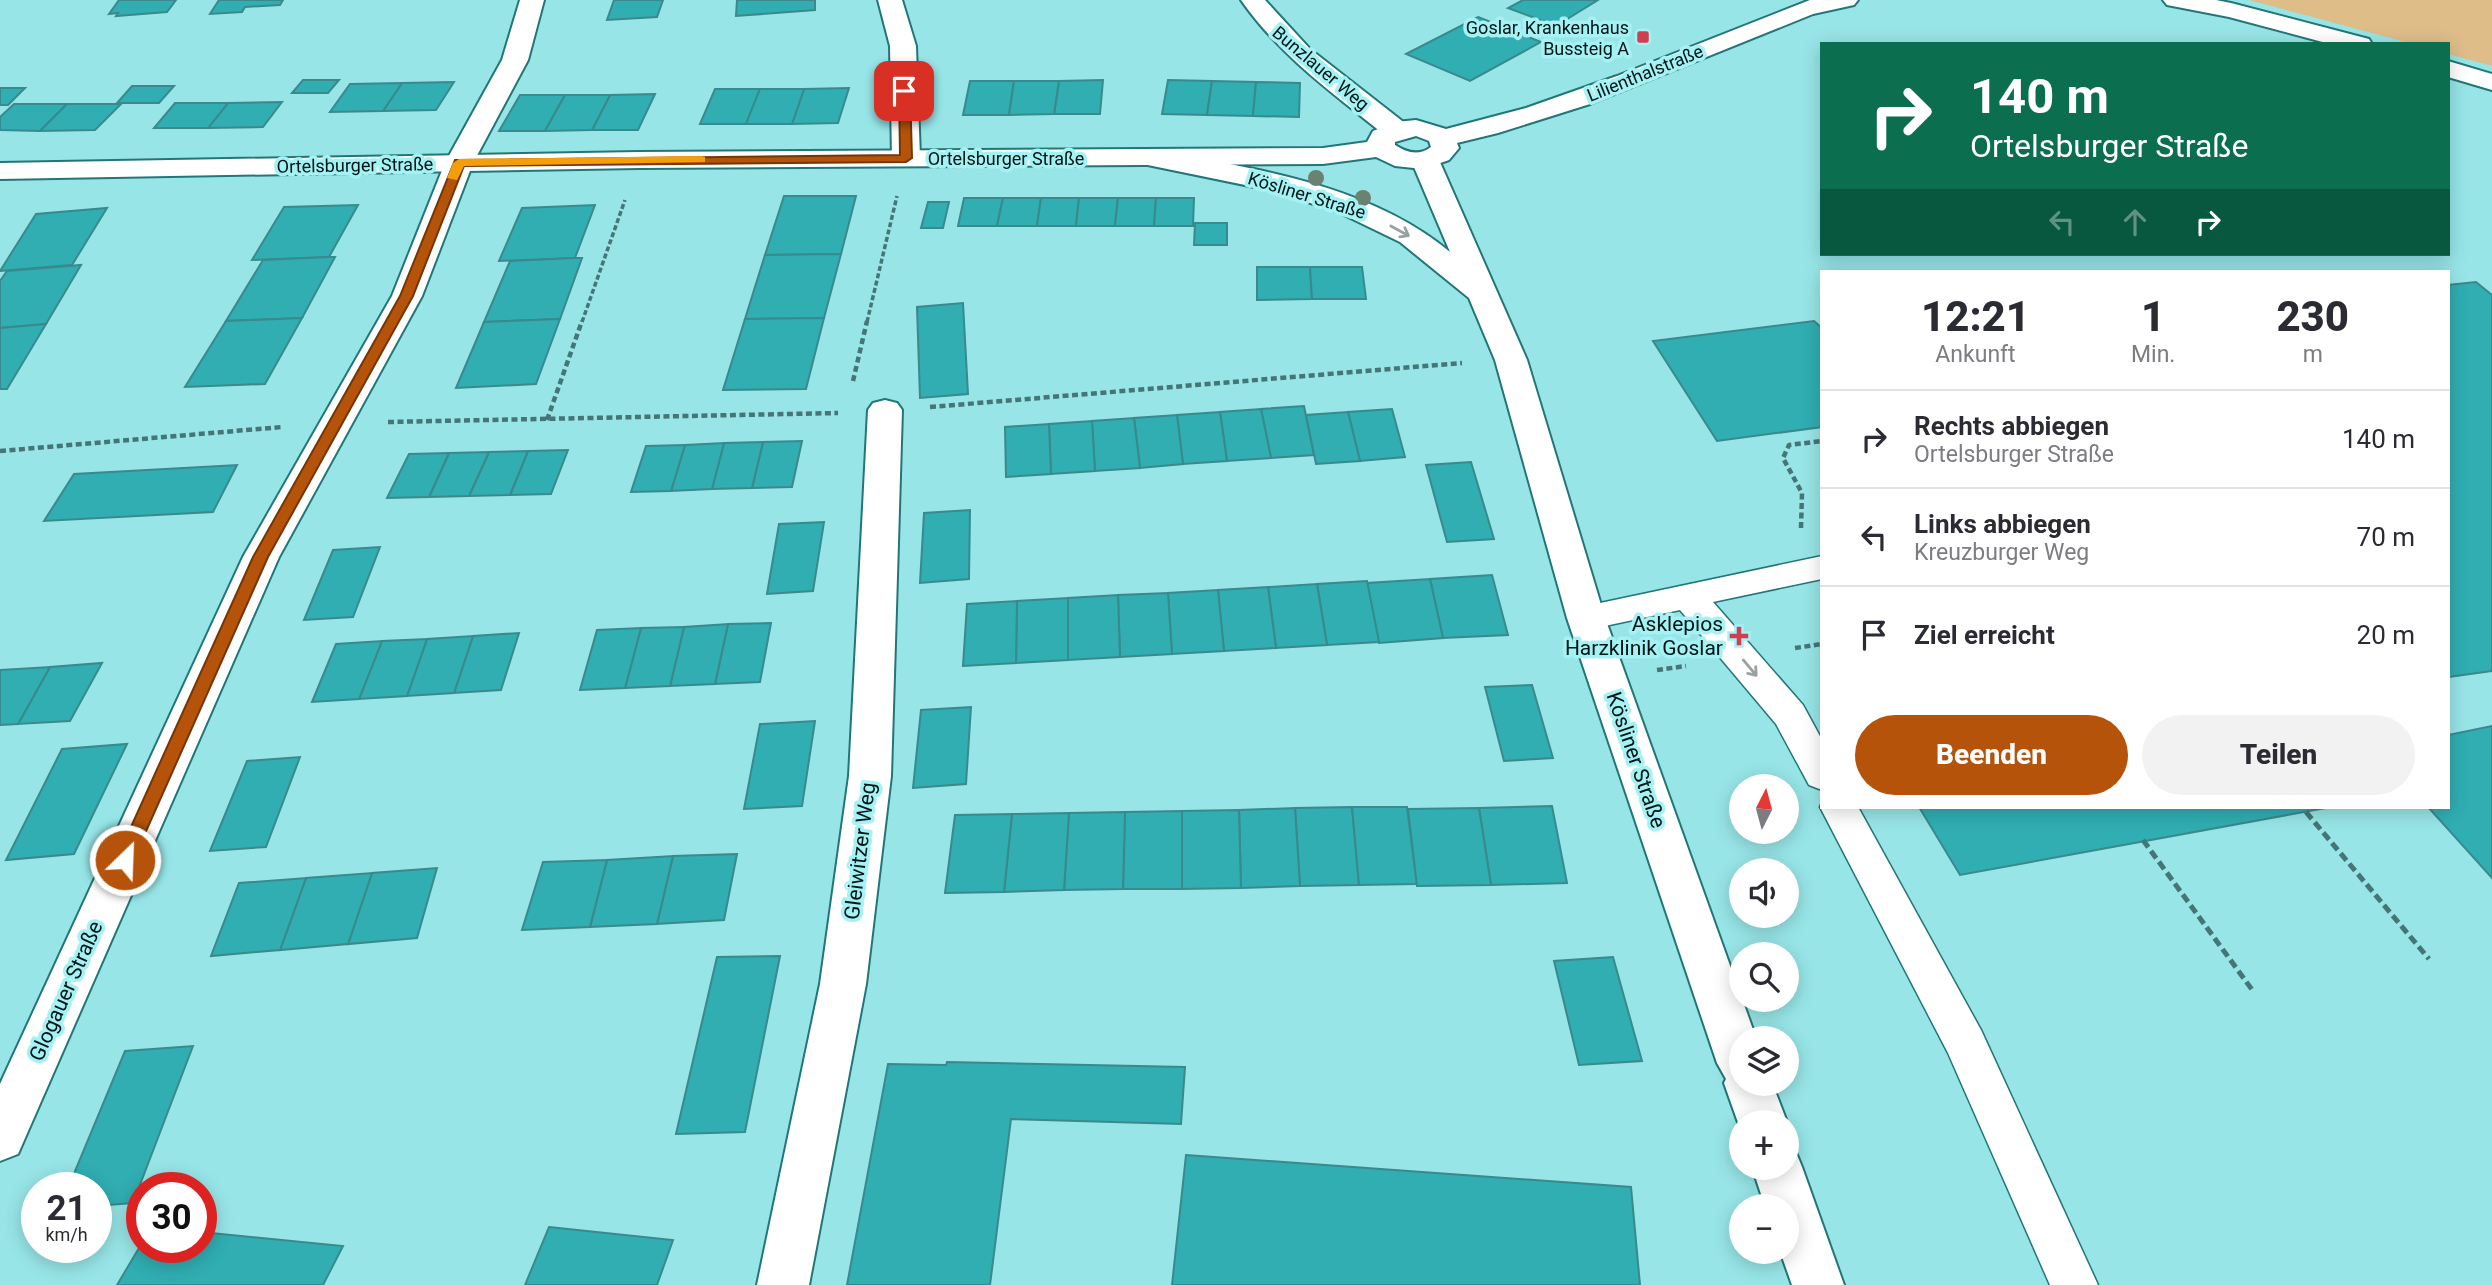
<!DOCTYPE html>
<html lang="de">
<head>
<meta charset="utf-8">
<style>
	body { margin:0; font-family:Roboto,sans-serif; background:#f2f2f3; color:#2b2b33; height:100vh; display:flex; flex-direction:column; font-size:26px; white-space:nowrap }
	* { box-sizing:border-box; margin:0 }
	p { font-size:23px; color:#7c7c81 }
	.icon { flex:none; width:38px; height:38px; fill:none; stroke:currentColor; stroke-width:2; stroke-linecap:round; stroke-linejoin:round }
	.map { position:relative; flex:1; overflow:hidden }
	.sheet { position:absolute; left:1820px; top:270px; width:630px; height:539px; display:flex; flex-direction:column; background:#fff; border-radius:0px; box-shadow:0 4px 18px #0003 }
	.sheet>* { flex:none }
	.banner { position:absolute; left:1820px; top:42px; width:630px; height:214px; border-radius:0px; box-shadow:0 4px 18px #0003; background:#0b6e4f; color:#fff; overflow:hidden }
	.needle { width:46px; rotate:6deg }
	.tools { position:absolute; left:1729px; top:774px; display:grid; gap:14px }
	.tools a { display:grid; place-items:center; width:70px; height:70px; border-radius:50%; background:#fff; box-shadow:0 4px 18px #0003; font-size:35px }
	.speed { position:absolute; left:21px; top:1172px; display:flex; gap:14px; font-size:35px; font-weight:700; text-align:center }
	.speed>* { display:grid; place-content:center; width:91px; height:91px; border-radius:50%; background:#fff; box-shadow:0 4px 18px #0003; line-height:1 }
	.speed small { font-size:18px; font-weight:400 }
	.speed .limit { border:10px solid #d22; background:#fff; color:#111 }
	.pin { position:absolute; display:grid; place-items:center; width:60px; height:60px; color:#fff; margin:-30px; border-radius:14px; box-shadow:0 4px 10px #0006 }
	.me { position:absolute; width:77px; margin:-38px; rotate:24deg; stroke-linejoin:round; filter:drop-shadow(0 0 5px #0008) }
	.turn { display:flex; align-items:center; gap:24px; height:147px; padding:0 35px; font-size:32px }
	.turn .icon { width:91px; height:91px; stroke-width:2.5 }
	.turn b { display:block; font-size:49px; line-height:60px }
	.lanes { display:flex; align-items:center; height:66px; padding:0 35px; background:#0003; justify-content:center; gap:35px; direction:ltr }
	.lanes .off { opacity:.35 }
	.eta { display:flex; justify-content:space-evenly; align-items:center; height:119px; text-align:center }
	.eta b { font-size:42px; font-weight:800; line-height:49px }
	.action { display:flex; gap:14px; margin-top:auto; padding:14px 35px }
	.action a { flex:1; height:80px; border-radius:42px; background:#b45309; color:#fff; font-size:28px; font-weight:800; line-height:80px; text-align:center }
	.action a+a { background:#f2f2f3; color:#2b2b33 }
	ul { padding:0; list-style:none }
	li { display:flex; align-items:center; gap:21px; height:98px; padding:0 35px; border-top:2px solid #e1e1e2 }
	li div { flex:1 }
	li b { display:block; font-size:26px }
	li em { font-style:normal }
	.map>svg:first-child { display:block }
</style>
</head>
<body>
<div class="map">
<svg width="2492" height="1285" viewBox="0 0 2492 1285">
	<rect width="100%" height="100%" fill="#97e5e7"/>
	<!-- green -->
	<path fill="#debd89" d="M2249,0H2492V66L2448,54V44H2413Z"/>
	<!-- building -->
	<g fill="#30aeb2" stroke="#3a898c" stroke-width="2">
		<path d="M119,0H176L167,12L116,16L118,13L109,14Z"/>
		<path d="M219,0H283L280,5L245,7L242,12L210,14Z"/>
		<path d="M614,0H663L657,17L607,20Z"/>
		<path d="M737,0H815V10L736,16Z"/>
		<path d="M1523,0H1598L1556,26L1508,8Z"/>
		<path d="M1478,17L1541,42L1470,81L1406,54Z"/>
		<path d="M303,80H339L328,93H292Z"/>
		<path d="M1103,80L1100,114H1054L1059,81Z"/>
		<path d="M1168,80L1212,81L1207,115L1162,114Z"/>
		<path d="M970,81H1014L1009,115H963Z"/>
		<path d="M1014,81H1059L1054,114L1009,115Z"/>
		<path d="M1212,81L1256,82L1253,116L1207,115Z"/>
		<path d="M454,82L436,110L383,111L402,83Z"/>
		<path d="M1256,82L1300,83L1299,117L1253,116Z"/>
		<path d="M402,83L383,111L330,112L350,84Z"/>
		<path d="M132,86H174L159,103H117Z"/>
		<path d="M0,88H25L8,105H0Z"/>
		<path d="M849,88L838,123L792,124L804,89Z"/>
		<path d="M715,89H760L746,124H700Z"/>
		<path d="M760,89H804L792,124H746Z"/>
		<path d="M655,94L638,130H592L610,95Z"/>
		<path d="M520,95H565L545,131H499Z"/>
		<path d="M565,95H610L592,130L545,131Z"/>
		<path d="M282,102L263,127L208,128L228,103Z"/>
		<path d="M175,103H228L208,128H154Z"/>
		<path d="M14,104H67L40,131L0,130V117Z"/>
		<path d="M67,104H121L95,130L40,131Z"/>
		<path d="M784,196H856L841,254L765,255Z"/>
		<path d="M964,198H1003L997,226H958Z"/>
		<path d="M1003,198H1041L1037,226H997Z"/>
		<path d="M1041,198H1079L1076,226H1037Z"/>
		<path d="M1079,198H1118L1115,226H1076Z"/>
		<path d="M1118,198H1156L1154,226H1115Z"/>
		<path d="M1156,198H1194L1193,226H1154Z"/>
		<path d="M928,202H949L943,228H921Z"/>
		<path d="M358,205L329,257L252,260L284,207Z"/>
		<path d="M595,205L575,258L499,261L522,208Z"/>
		<path d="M107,208L72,265L0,271L36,214Z"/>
		<path d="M1195,223H1227V245H1194Z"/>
		<path d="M841,254L824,318L745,319L765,255Z"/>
		<path d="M329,257H335L302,318L226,321L263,260Z"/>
		<path d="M575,258H582L560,319L484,322L510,261Z"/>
		<path d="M81,265L46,324L0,328V281L7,271Z"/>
		<path d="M1257,267H1310L1312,299L1257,300Z"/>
		<path d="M1310,267H1362L1366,299H1312Z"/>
		<path d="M2476,282L2492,295V671L2448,677V285Z"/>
		<path d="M963,303L968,394L920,398L917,307Z"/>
		<path d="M302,318L265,384L185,387L226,321Z"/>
		<path d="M824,318L806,389L723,390L745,319Z"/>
		<path d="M560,319L536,384L456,388L484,322Z"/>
		<path d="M1814,321L1822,328V427L1717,441L1653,341Z"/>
		<path d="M46,324L7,389H0V328Z"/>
		<path d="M1304,406L1314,455L1271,458L1261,409Z"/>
		<path d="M1261,409L1271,458L1227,461L1220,412Z"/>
		<path d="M1392,409L1405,457L1360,461L1348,412Z"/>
		<path d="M1220,412L1227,461L1183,464L1177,415Z"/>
		<path d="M1348,412L1360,461L1316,464L1306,415Z"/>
		<path d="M1177,415L1183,464L1140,468L1134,418Z"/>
		<path d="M1134,418L1140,468L1095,471L1092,421Z"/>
		<path d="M1092,421L1095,471L1051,474L1049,424Z"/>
		<path d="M1049,424L1051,474L1006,477L1005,427Z"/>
		<path d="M802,441L792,487L752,488L763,442Z"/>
		<path d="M763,442L752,488L712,489L724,443Z"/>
		<path d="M724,443L712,489L671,491L685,445Z"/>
		<path d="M685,445L671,491L631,492L646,446Z"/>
		<path d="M568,450L551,494L510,495L528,451Z"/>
		<path d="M528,451L510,495L469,496L489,452Z"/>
		<path d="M489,452L469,496L429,497L449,453Z"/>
		<path d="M449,453L429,497L387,498L409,454Z"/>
		<path d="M1471,462L1494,539L1447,542L1426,465Z"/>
		<path d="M237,465L213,512L44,521L74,474Z"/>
		<path d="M970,510L969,579L920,583L924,513Z"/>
		<path d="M824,522L813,591L767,594L779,524Z"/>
		<path d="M380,547L353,617L304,620L333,550Z"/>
		<path d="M1492,575L1508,635L1443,638L1430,579Z"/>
		<path d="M1430,579L1443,638L1379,643L1367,583Z"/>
		<path d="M1367,581L1379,642L1327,645L1317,584Z"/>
		<path d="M1317,584L1327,645L1276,648L1268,587Z"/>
		<path d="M1268,587L1276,648L1224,651L1218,590Z"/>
		<path d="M1218,590L1224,651L1172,654L1168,593Z"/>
		<path d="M1168,593L1172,654L1120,657L1118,595Z"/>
		<path d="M1118,595L1120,657L1068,660V598Z"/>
		<path d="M1068,598V660L1016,663L1017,601Z"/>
		<path d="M1017,601L1016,663L963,666L967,604Z"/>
		<path d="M771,623L760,682L715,684L728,624Z"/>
		<path d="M728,624L715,684L670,686L684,627Z"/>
		<path d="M684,627L670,686L625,688L641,628Z"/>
		<path d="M641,628L625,688L580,690L597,630Z"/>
		<path d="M519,633L501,690L454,693L473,636Z"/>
		<path d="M473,636L454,693L407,696L427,639Z"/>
		<path d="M427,639L407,696L359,699L382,641Z"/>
		<path d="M382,641L359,699L312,702L336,644Z"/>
		<path d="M102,663L70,721L18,724L50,667Z"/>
		<path d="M50,667L18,724L0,725V670Z"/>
		<path d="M1532,685L1553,758L1504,761L1485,687Z"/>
		<path d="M971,707L966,784L913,788L921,710Z"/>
		<path d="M815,721L802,806L744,809L760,724Z"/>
		<path d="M2492,726V878L2428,807H2448V735Z"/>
		<path d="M127,744L74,854L6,860L62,749Z"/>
		<path d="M300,757L266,847L210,851L247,761Z"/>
		<path d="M1552,806L1567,883L1491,885L1479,808Z"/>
		<path d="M1352,807L1359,885L1300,886L1295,808Z"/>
		<path d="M1352,807H1407L1417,884L1359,885Z"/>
		<path d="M1919,807H2331L1960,875Z"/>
		<path d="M1295,808L1300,886L1241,888L1239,810Z"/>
		<path d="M1479,808L1491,885L1417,886L1408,809Z"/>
		<path d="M1239,810L1241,888L1182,889V811Z"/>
		<path d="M1182,811V889H1123L1125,812Z"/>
		<path d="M1125,812L1123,889L1064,890L1069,813Z"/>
		<path d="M1069,813L1064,890L1004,892L1012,814Z"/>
		<path d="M1012,814L1004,892L945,893L955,815Z"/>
		<path d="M737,854L724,920L657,924L673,856Z"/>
		<path d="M673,856L657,924L590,927L607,860Z"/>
		<path d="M607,860L590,927L522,930L543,862Z"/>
		<path d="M437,868L417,938L348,944L372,873Z"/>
		<path d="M372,873L348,944L280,950L306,878Z"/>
		<path d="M306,878L280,950L211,956L239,883Z"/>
		<path d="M780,956L745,1132L676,1134L717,957Z"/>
		<path d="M1613,957L1642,1061L1579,1065L1554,961Z"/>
		<path d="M193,1046L133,1203L96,1206V1188H68L125,1051Z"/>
		<path d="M947,1062L1185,1067L1181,1124L1011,1119L990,1285H847L888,1064L946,1065Z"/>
		<path d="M1186,1155L1631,1187L1640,1285H1172Z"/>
		<path d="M549,1227L673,1240L657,1285H525Z"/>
		<path d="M201,1232L343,1246L323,1285H117L142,1243V1248H201Z"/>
	</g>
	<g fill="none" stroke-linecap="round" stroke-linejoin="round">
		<!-- service casing -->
		<g stroke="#237678" stroke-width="3">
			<g id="service">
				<path d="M1822,556V579L1713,602L1803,705L1822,740V790L1809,785L1776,724L1680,610L1586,630L1574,627L1569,618L1574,609L1586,606Z"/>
				<path d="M1822,803V807H1858L1981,1030L2098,1285H2050L1948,1053L1820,807Z"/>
			</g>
		</g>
		<!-- minor casing -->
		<g stroke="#237678" stroke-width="4">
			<g id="minor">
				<path d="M520,0H544L528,60L473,163L422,296L279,557L18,1154L0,1161V1084L243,557L392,296L445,163L502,60Z"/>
				<path d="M878,0H902L916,46L920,158L916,164L906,166L896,164L892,158L890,46Z"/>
				<path d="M1241,0H1265L1310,49L1406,124L1409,130L1406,136L1396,138L1386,136C1334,94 1280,56 1241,0Z"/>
				<path d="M1148,149C1250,168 1367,183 1450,252L1411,160L1415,154L1425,152L1435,154L1439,160L1527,360L1605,618L1756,1038H1741V1083H1772L1787,1122H1741V1131L1724,1083L1726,1079L1717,1063L1567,618L1495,360L1469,298L1400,242L1338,212L1274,191L1138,163L1134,157L1138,151Z"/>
				<path d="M885,400L897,403L902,410L891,776L866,984L809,1285H757L820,984L849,776L868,410L873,403Z"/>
				<path d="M1787,1147L1795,1150L1802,1167L1844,1285H1792L1780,1251H1787V1206H1765L1752,1167H1787Z"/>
			</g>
		</g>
		<!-- tertiary casing -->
		<g stroke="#237678" stroke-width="4">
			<g id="tertiary">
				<path d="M1810,0H1858L1854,5L1813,14L1590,104L1498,133L1457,143L1459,148L1449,160L1423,169L1395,166L1376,157L1323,164L639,168L0,179V163L639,152L1323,148L1367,142L1373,131L1396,122L1416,120L1446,129L1526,108L1617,76ZM1416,136L1429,141L1431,147C1419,156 1407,153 1395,145V142Z"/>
				<path d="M2163,0H2216L2231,3L2369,39L2372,44H2330L2229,17L2167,5Z"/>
				<path d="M2448,61L2492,74V90L2448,77Z"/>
			</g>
		</g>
		<!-- path-far2 -->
		<g stroke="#467577" stroke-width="3.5" stroke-dasharray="5 2.5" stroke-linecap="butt">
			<path d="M582,322L625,200"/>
			<path d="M867,322L897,196"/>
		</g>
		<!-- path-far1 -->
		<g stroke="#467577" stroke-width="4.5" stroke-dasharray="6 3.5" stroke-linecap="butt">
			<path d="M853,381L867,321"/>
			<path d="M930,407L1462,363"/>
			<path d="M547,420L582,321"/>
			<path d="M388,422L838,413"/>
			<path d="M0,451L282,427"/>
			<path d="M1801,528L1802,493L1783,458L1789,445L1822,441"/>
			<path d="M1795,648L1822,644"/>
			<path d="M1657,670L1686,666"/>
		</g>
		<!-- path -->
		<g stroke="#467577" stroke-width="5" stroke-dasharray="9 4.5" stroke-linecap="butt">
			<path d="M2306,812L2429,959"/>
			<path d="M2143,840L2253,991"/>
		</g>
		<!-- service -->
		<use href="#service" fill="#fff" fill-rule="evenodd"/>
		<!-- minor -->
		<use href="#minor" fill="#fff" fill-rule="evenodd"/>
		<!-- tertiary -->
		<use href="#tertiary" fill="#fff" fill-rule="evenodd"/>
	</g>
	<!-- trees -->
	<g fill="#698271">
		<circle cx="1316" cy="178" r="8"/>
		<circle cx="1363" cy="198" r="8"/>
	</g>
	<!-- one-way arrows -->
	<defs><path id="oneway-shaft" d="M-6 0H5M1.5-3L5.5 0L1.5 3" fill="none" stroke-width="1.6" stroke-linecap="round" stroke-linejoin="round" transform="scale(1.75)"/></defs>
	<g stroke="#99a1a2">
		<use href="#oneway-shaft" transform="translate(1400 231) rotate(29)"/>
		<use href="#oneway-shaft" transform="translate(1750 668) rotate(50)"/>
	</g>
	<!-- route -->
	<path fill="#b45309" stroke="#753606" stroke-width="2" d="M904,88L910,91L912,158L906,162L464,166L413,296L268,557L131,865L125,867L118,865L116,860L253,557L400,296L455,160L900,155L899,91Z"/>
	<!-- slow -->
	<path fill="#f59e0b" d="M701,156L705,157V162L464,166L457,180L447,178L453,163L459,159Z"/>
	<!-- markers -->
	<g fill="#d03f51" stroke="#a4f2f4" stroke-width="2.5">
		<rect x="1636" y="30" width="14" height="14" rx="3.5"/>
		<path d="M1735.5 625.5h7v7h7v7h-7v7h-7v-7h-7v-7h7z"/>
	</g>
	<g text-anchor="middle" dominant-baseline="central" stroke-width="7" stroke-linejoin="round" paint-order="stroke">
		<!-- far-poi labels -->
		<g font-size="18" fill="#001516" stroke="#a4f2f4" text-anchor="end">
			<text x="1629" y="27">Goslar, Krankenhaus<tspan x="1629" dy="21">Bussteig A</tspan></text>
		</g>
		<!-- far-street labels -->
		<g font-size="18" fill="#001516" stroke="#a4f2f4">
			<text transform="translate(1321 68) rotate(40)">Bunzlauer Weg</text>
			<text transform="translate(1645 73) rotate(-22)">Lilienthalstraße</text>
			<text x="1006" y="158">Ortelsburger Straße</text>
			<text transform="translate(355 165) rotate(-1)">Ortelsburger Straße</text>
			<text transform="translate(1307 195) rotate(17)">Kösliner Straße</text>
		</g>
		<!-- poi labels -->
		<g font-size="21" fill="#001516" stroke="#a4f2f4" text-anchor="end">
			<text x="1723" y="624">Asklepios<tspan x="1723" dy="24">Harzklinik Goslar</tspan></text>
		</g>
		<!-- street labels -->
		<g font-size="21" fill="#001516" stroke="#a4f2f4">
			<text transform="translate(1636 760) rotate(71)">Kösliner Straße</text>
			<text transform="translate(860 851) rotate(-83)">Gleiwitzer Weg</text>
			<text transform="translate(66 991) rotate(-66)">Glogauer Straße</text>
		</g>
	</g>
</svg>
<div class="tools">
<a><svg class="needle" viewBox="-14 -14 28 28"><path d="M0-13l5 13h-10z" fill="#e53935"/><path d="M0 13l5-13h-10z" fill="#7c7c81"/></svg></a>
<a><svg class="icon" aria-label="sound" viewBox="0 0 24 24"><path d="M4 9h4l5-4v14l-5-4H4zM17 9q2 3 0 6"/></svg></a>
<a><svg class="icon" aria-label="search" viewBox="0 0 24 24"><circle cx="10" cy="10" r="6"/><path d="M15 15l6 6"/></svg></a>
<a><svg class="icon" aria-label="layers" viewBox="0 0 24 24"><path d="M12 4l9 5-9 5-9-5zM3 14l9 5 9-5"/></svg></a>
<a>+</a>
<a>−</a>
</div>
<div class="speed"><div>21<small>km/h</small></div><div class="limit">30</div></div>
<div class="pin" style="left:904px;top:91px;background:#d93025"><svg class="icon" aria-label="arrive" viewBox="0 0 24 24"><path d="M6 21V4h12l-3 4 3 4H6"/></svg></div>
<svg class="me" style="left:125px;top:860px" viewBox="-20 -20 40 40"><circle r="17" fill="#b45309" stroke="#fff" stroke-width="3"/><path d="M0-11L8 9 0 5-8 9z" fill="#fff"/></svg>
<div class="banner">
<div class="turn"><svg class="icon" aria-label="right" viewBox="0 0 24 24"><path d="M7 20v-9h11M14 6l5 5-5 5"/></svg><div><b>140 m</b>Ortelsburger Straße</div></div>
<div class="lanes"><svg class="icon off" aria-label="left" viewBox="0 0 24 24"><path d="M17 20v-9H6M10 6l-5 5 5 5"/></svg><svg class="icon off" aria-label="ahead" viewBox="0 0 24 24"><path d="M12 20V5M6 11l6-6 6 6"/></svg><svg class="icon" aria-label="right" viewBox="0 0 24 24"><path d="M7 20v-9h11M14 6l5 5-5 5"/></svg></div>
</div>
<section class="sheet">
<div class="eta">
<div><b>12:21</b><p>Ankunft</p></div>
<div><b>1</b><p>Min.</p></div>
<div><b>230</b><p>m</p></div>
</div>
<ul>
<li><svg class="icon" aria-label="right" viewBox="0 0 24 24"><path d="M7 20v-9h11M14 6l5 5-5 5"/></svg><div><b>Rechts abbiegen</b><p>Ortelsburger Straße</p></div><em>140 m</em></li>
<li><svg class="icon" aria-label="left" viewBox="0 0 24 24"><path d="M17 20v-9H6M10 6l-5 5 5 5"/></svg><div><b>Links abbiegen</b><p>Kreuzburger Weg</p></div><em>70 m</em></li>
<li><svg class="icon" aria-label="arrive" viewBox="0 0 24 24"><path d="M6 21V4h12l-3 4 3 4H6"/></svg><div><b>Ziel erreicht</b></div><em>20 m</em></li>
</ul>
<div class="action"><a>Beenden</a><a>Teilen</a></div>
</section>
</div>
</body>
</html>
